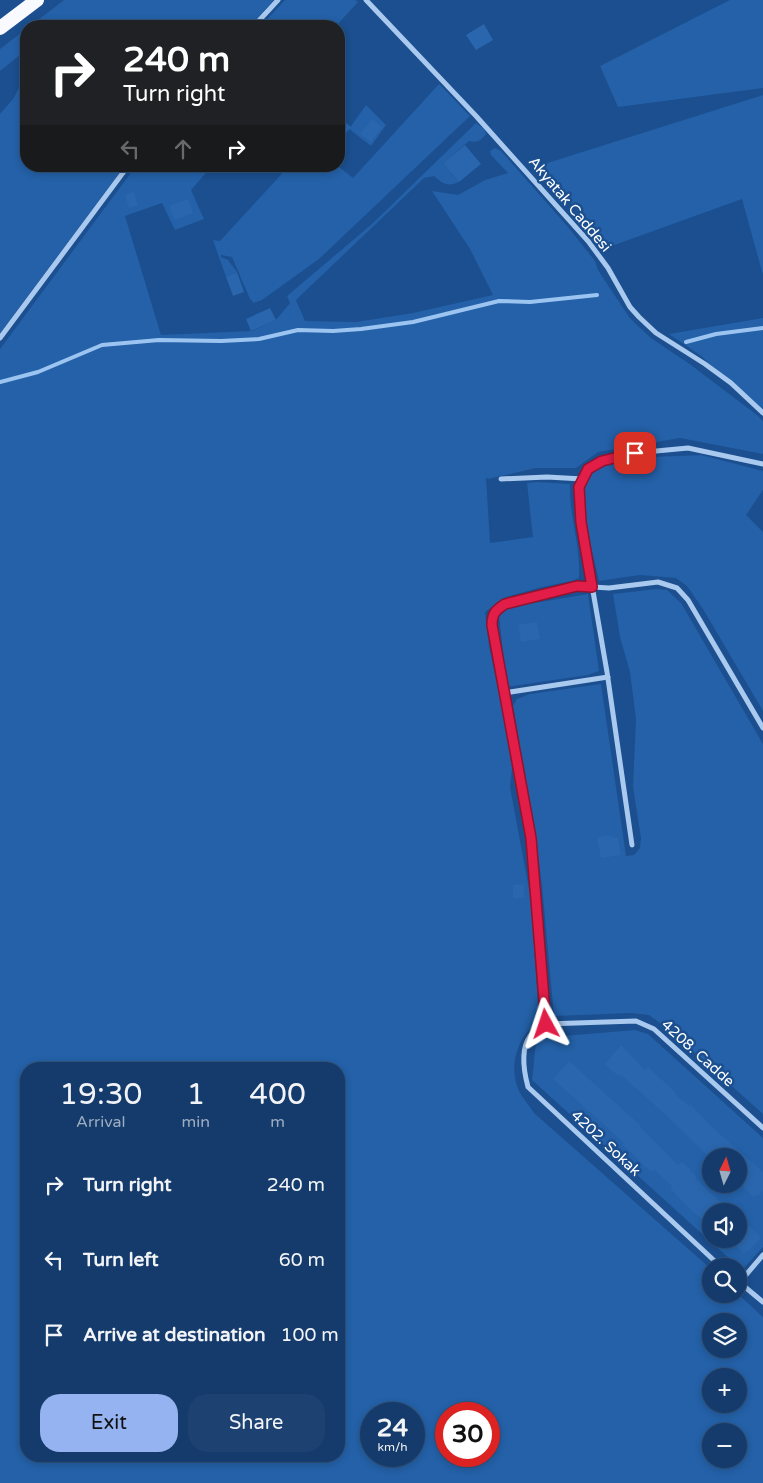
<!DOCTYPE html>
<html lang="en">
<head>
<meta charset="utf-8">
<style>
	body { margin:0; font-family:"Varela Round",sans-serif; background:#1d4271; color:#f1f3f6; height:100vh; display:flex; flex-direction:column; font-size:19px; white-space:nowrap }
	* { box-sizing:border-box; margin:0 }
	p { font-size:16px; color:#9dadc1 }
	.icon { flex:none; width:28px; height:28px; fill:none; stroke:currentColor; stroke-width:2; stroke-linecap:round; stroke-linejoin:round }
	.map { position:relative; flex:1; overflow:hidden }
	.sheet { position:absolute; left:20px; top:1062px; width:325px; height:400px; display:flex; flex-direction:column; background:#143b6b; border-radius:20px; box-shadow:0 2px 8px #0003,0 0 0 1px #33557e }
	.sheet>* { flex:none }
	.top-card { position:absolute; left:20px; top:20px; width:325px; height:152px; border-radius:20px; box-shadow:0 2px 8px #0003,0 0 0 1px #33557e; background:#202124; color:#fff; overflow:hidden }
	.needle { width:32px; rotate:5deg }
	.fabs { position:absolute; left:702px; top:1148px; display:grid; gap:10px }
	.fabs a { display:grid; place-items:center; width:45px; height:45px; border-radius:50%; background:#143b6b; box-shadow:0 2px 8px #0003,0 0 0 1px #33557e; font-size:25px }
	.speed { position:absolute; left:360px; top:1402px; display:flex; gap:10px; font-size:25px; font-weight:700; text-align:center }
	.speed>* { display:grid; place-content:center; width:65px; height:65px; border-radius:50%; background:#143b6b; box-shadow:0 2px 8px #0003,0 0 0 1px #33557e; line-height:1 }
	.speed small { font-size:12px; font-weight:400 }
	.speed .limit { border:8px solid #d22; background:#fff; color:#111 }
	.pin { position:absolute; display:grid; place-items:center; width:42px; height:42px; color:#fff; margin:-21px; border-radius:10px; box-shadow:0 2px 8px #0006 }
	.me { position:absolute; width:55px; margin:-28px; rotate:355deg; stroke-linejoin:round; filter:drop-shadow(0 0 4px #0008) }
	.turn { display:flex; align-items:center; gap:18px; height:105px; padding:0 20px; font-size:22px }
	.turn .icon { width:65px; height:65px; stroke-width:2.5 }
	.turn b { display:block; font-size:35px; line-height:42px }
	.lanes { display:flex; align-items:center; height:48px; padding:0 20px; background:#0003; justify-content:center; gap:25px; direction:ltr }
	.lanes .off { opacity:.35 }
	.eta { display:flex; justify-content:space-evenly; align-items:center; height:85px; text-align:center }
	.eta b { font-size:30px; font-weight:600; line-height:35px }
	.cta { display:flex; gap:10px; margin-top:auto; padding:10px 20px }
	.cta a { flex:1; height:58px; border-radius:20px; background:#95b2f1; color:#111; font-size:20px; font-weight:600; line-height:58px; text-align:center }
	.cta a+a { background:#1d4271; color:#f1f3f6 }
	ul { padding:0; list-style:none }
	li { display:flex; align-items:center; gap:15px; height:75px; padding:0 20px }
	li div { flex:1 }
	li b { display:block; font-size:19px }
	li em { font-style:normal }
	.map>svg:first-child { display:block }
</style>
</head>
<body>
<div class="map">
<svg width="763" height="1483" viewBox="0 0 763 1483">
	<rect width="100%" height="100%" fill="#1b4f8f"/>
	<!-- green -->
	<g fill="#2461a8" fill-rule="evenodd">
		<path d="M64,0H274L250,26H30Z"/>
		<path d="M285,0H355L358,2L336,26H261Z"/>
		<path d="M730,0H763V88L618,107L600,66Z"/>
		<path d="M26,29V50L0,71V49Z"/>
		<path d="M26,75V166H125L0,333V114L13,99Z"/>
		<path d="M439,84L470,116L319,259L262,300L254,303L250,299L232,257L221,255V257L228,260L237,272L226,277L213,240L220,241L289,166H338L353,178Z"/>
		<path d="M763,95V275L742,199L609,247L538,166Z"/>
		<path d="M366,105L386,125L371,146L349,129Z"/>
		<path d="M476,123L484,129L486,134C481,141 477,143 469,141L443,163L459,182C447,187 443,184 434,176L424,178L296,300L305,321L356,322L413,313L493,295L470,249L432,191L458,195L485,180L508,173L491,155L490,151L495,148L501,151L568,227L595,261L598,270L629,317L639,327L651,338L691,365L757,415L763,421V454L680,438L598,452L576,468H536L488,479L486,477L490,543L533,537L527,483L537,482L570,484C569,516 581,546 579,578L572,581L542,587L506,597L485,612L489,647L502,706L512,768L510,787L531,900L539,1020C519,1036 509,1061 517,1086C520,1095 529,1105 534,1113L711,1269V1294H738L763,1317V1483H0V349L136,166H212L191,190L204,219L175,230L162,203L125,216L161,335L252,331L276,320L290,303L287,296L372,224ZM26,1069H339V1456H26ZM711,1321H739V1349H711ZM711,1376H739V1404H711ZM371,1414H414V1456H371ZM446,1414H489V1456H446ZM711,1431H739V1459H711Z"/>
		<path d="M763,318V410L700,355L669,334Z"/>
		<path d="M701,455L763,471V490L746,515L763,532V711L703,609L687,586L676,578L640,575L599,581C594,556 582,520 584,494C585,484 590,474 599,468C618,455 677,457 701,455Z"/>
		<path d="M656,589L667,590L681,603L763,744V1114L668,1029L649,1015L631,1013L554,1016L542,886L535,831L513,706L517,699L530,694L601,684L626,856L634,855L640,848L641,838L633,787L636,719L630,672L620,637L613,594Z"/>
		<path d="M588,594L599,671L588,675L507,687L499,616L503,608Z"/>
		<path d="M635,1030L648,1034L763,1138V1247L742,1270L532,1080L536,1042L548,1033L563,1036ZM711,1156H739V1184H711ZM711,1211H739V1239H711Z"/>
	</g>
	<g fill="none" stroke-linecap="round" stroke-linejoin="round">
		<!-- stream -->
		<g stroke="#9cc4f0" stroke-width="4">
			<path d="M686,342L716,334L763,328"/>
			<path d="M0,382L38,372L102,345L159,340L221,341L259,339L298,330L333,331L361,329L413,322L499,301L530,302L597,295"/>
		</g>
	</g>
	<!-- building -->
	<g fill="#2a66ad">
		<path d="M484,24L493,40L476,50L466,35Z"/>
		<path d="M339,117L351,127L339,141Z"/>
		<path d="M372,119L382,127L371,142L360,134Z"/>
		<path d="M465,145L481,164L459,182L443,163Z"/>
		<path d="M134,192L138,205L129,208L125,195Z"/>
		<path d="M188,199L193,213L175,220L169,206Z"/>
		<path d="M237,272L244,292L233,296L226,277Z"/>
		<path d="M270,308L276,320L251,331L246,319Z"/>
		<path d="M537,622L540,639L521,642L518,625Z"/>
		<path d="M611,835L612,838L618,837L621,855L601,858L597,837Z"/>
		<rect x="513" y="885" width="11" height="13"/>
		<path d="M621,1045L645,1070L648,1067L677,1094L676,1095L689,1106L690,1104L713,1128L763,1172V1191L758,1196L757,1194L754,1197L739,1183V1156H723L719,1153L716,1156H711V1159L667,1116L620,1074L619,1076L611,1070L605,1064Z"/>
		<path d="M569,1061L641,1126L640,1127L678,1165L682,1162L690,1169V1171L697,1177L695,1178L730,1211H711V1227L688,1207L670,1188L672,1186L655,1170L652,1172L645,1166L622,1144L623,1142L553,1079Z"/>
		<path d="M746,1222L761,1238L748,1251L747,1250L744,1253L728,1239H739V1230Z"/>
	</g>
	<g fill="none" stroke-linecap="round" stroke-linejoin="round">
		<!-- minor -->
		<g stroke="#a9c9ee" stroke-width="5">
			<path d="M366,0L476,116L588,241L608,268L630,307L639,317L656,333L705,364L731,383L763,413"/>
			<path d="M254,26L278,0"/>
			<path d="M0,338L128,166"/>
			<path d="M501,479L547,477L583,479"/>
			<path d="M608,677L504,693L492,625C492,614 496,610 505,604L577,586L609,588L658,582L677,588L688,600L763,728"/>
			<path d="M504,693L531,838L546,1024"/>
			<path d="M632,845L607,672L581,522L579,487L588,469L602,461L635,453L688,448L763,464"/>
			<path d="M546,1024C541,1027 533,1032 530,1036C520,1050 524,1072 528,1087L720,1266"/>
			<path d="M546,1024L636,1021L654,1029L763,1128"/>
			<path d="M739,1282L763,1302"/>
			<path d="M739,1283L763,1255"/>
		</g>
		<!-- trunk -->
		<path stroke="#f8faff" stroke-width="14" d="M0,28L37,0"/>
	</g>
	<g fill="none" stroke-linecap="round" stroke-linejoin="round">
		<!-- route casing -->
		<g stroke="#92132f" stroke-width="12">
			<path id="route" d="M546,1024L531,838L492,625C492,613 496,610 505,604L577,586L592,587L581,522L579,487L588,469L602,461L635,453"/>
		</g>
		<!-- route -->
		<use href="#route" stroke="#e11d48" stroke-width="9"/>
	</g>
	<g text-anchor="middle" dominant-baseline="central" stroke-width="5" stroke-linejoin="round" paint-order="stroke">
		<!-- street labels -->
		<g font-size="15" fill="#fff" stroke="#1b4f8f">
			<text transform="translate(570 204) rotate(50)">Akyatak Caddesi</text>
			<text transform="translate(698 1053) rotate(42)">4208. Cadde</text>
			<text transform="translate(606 1143) rotate(43)">4202. Sokak</text>
		</g>
	</g>
</svg>
<div class="fabs">
<a><svg class="needle" viewBox="-14 -14 28 28"><path d="M0-13l5 13h-10z" fill="#e53935"/><path d="M0 13l5-13h-10z" fill="#9dadc1"/></svg></a>
<a><svg class="icon" aria-label="sound" viewBox="0 0 24 24"><path d="M4 9h4l5-4v14l-5-4H4zM17 9q2 3 0 6"/></svg></a>
<a><svg class="icon" aria-label="search" viewBox="0 0 24 24"><circle cx="10" cy="10" r="6"/><path d="M15 15l6 6"/></svg></a>
<a><svg class="icon" aria-label="layers" viewBox="0 0 24 24"><path d="M12 4l9 5-9 5-9-5zM3 14l9 5 9-5"/></svg></a>
<a>+</a>
<a>−</a>
</div>
<div class="speed"><div>24<small>km/h</small></div><div class="limit">30</div></div>
<div class="pin" style="left:635px;top:453px;background:#d93025"><svg class="icon" aria-label="arrive" viewBox="0 0 24 24"><path d="M6 21V4h12l-3 4 3 4H6"/></svg></div>
<svg class="me" style="left:546px;top:1024px" viewBox="-20 -20 40 40"><path d="M0-17L14 15 0 8-14 15z" fill="#e11d48" stroke="#fff" stroke-width="4"/></svg>
<div class="top-card">
<div class="turn"><svg class="icon" aria-label="right" viewBox="0 0 24 24"><path d="M7 20v-9h11M14 6l5 5-5 5"/></svg><div><b>240 m</b>Turn right</div></div>
<div class="lanes"><svg class="icon off" aria-label="left" viewBox="0 0 24 24"><path d="M17 20v-9H6M10 6l-5 5 5 5"/></svg><svg class="icon off" aria-label="ahead" viewBox="0 0 24 24"><path d="M12 20V5M6 11l6-6 6 6"/></svg><svg class="icon" aria-label="right" viewBox="0 0 24 24"><path d="M7 20v-9h11M14 6l5 5-5 5"/></svg></div>
</div>
<section class="sheet">
<div class="eta">
<div><b>19:30</b><p>Arrival</p></div>
<div><b>1</b><p>min</p></div>
<div><b>400</b><p>m</p></div>
</div>
<ul>
<li><svg class="icon" aria-label="right" viewBox="0 0 24 24"><path d="M7 20v-9h11M14 6l5 5-5 5"/></svg><div><b>Turn right</b></div><em>240 m</em></li>
<li><svg class="icon" aria-label="left" viewBox="0 0 24 24"><path d="M17 20v-9H6M10 6l-5 5 5 5"/></svg><div><b>Turn left</b></div><em>60 m</em></li>
<li><svg class="icon" aria-label="arrive" viewBox="0 0 24 24"><path d="M6 21V4h12l-3 4 3 4H6"/></svg><div><b>Arrive at destination</b></div><em>100 m</em></li>
</ul>
<div class="cta"><a>Exit</a><a>Share</a></div>
</section>
</div>
</body>
</html>
